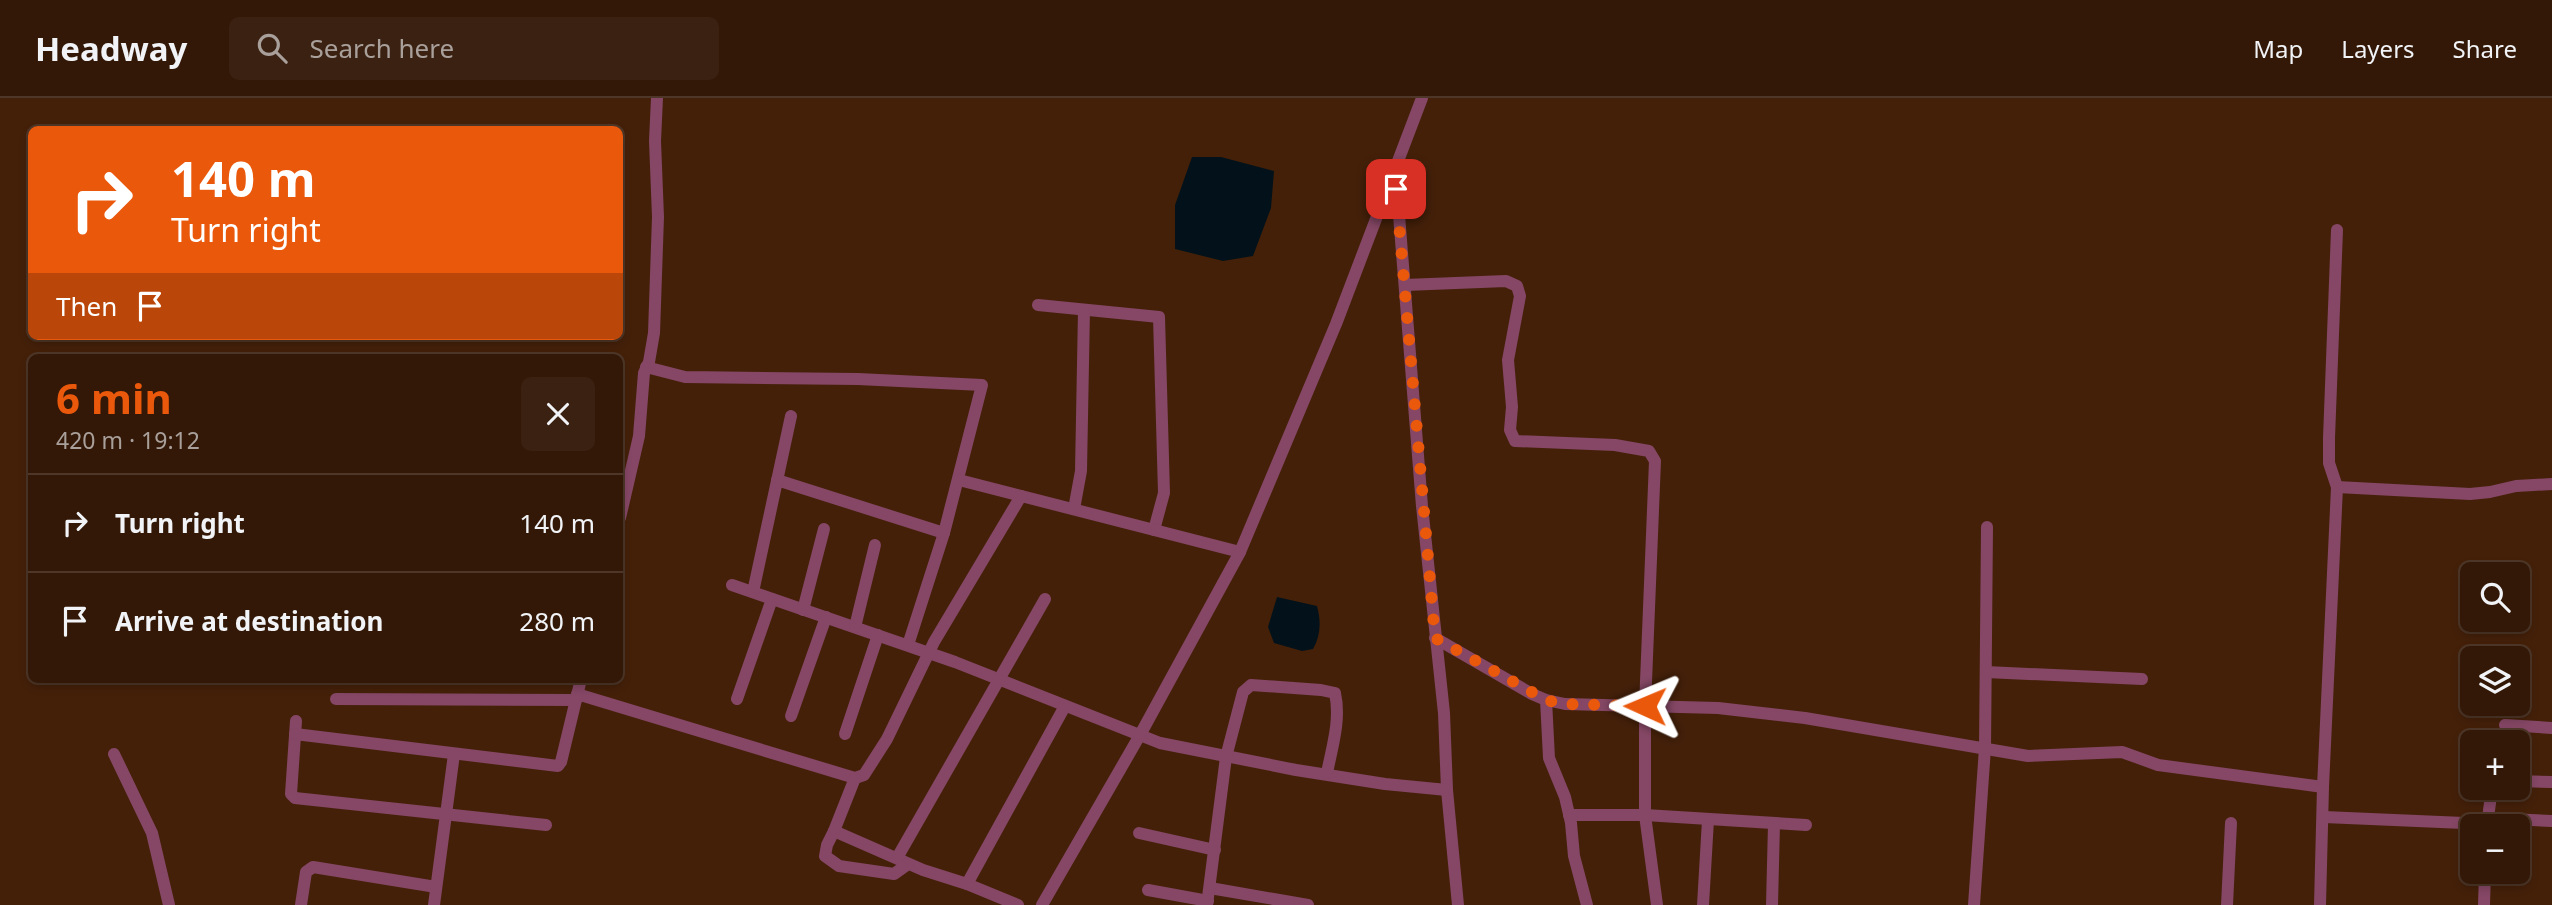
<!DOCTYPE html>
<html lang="en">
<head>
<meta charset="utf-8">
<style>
	body { margin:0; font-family:"Noto Sans",sans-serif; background:#3b2111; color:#f1f3f6; height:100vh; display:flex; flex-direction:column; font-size:26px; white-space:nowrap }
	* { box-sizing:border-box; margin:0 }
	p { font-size:23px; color:#a9a09b }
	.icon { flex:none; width:38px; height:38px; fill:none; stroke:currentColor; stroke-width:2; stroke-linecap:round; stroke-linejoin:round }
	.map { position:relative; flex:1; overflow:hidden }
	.details { position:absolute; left:28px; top:256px; width:595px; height:329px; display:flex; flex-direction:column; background:#331807; border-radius:10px; box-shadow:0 4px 10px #0003,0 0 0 2px #4e3728 }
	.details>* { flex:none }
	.hud { position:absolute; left:28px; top:28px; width:595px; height:214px; border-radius:10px; box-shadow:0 4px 10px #0003,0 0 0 2px #4e3728; background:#ea580c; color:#fff; overflow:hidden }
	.tools { position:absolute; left:2460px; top:464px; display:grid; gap:14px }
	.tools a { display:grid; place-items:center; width:70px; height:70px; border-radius:10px; background:#331807; box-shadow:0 4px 10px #0003,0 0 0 2px #4e3728; font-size:35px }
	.pin { position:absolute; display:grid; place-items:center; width:60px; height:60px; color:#fff; margin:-30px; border-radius:14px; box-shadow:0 4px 10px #0006 }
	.me { position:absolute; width:77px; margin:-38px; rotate:271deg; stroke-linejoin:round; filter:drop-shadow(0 0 5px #0008) }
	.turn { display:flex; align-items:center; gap:24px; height:147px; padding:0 28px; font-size:32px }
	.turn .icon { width:91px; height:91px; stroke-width:2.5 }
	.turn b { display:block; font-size:49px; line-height:60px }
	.then { display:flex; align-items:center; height:66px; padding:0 28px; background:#0003; gap:14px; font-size:26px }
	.round { display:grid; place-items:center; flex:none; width:74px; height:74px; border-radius:10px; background:#3b2111 }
	.head { display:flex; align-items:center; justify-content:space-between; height:119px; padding:0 28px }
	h1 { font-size:42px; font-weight:700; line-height:52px; color:#ea580c }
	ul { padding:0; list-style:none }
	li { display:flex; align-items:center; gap:21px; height:98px; padding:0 28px; border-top:2px solid #4e3728 }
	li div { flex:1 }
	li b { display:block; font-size:26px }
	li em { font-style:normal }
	header { display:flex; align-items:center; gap:42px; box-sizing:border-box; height:98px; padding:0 35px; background:#331807; border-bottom:2px solid #4e3728 }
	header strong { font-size:33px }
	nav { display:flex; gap:38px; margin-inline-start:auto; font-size:24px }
	.search { width:490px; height:63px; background:#3b2111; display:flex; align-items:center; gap:18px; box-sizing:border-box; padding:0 24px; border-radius:10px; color:#a9a09b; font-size:26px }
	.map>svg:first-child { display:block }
</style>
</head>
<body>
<header>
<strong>Headway</strong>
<div class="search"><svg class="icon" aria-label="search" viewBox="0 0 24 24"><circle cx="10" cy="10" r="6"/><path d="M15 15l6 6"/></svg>Search here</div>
<nav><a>Map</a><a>Layers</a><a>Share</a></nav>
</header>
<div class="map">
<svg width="2552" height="807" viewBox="0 0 2552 807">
	<rect width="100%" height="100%" fill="#442009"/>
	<!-- water -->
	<g fill="#03121a">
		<path d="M1192,59H1221L1274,73L1271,110L1253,158L1223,163L1175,151V107Z"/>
		<path d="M1277,499L1317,508C1321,523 1321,537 1313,551L1302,553L1274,545L1268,529Z"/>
	</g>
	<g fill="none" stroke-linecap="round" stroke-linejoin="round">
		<!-- minor -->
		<g stroke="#854765" stroke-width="12">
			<path d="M1396,79L1422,408L1444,615L1447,692L1458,807"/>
			<path d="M1405,187L1506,183L1517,188L1520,198L1508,262L1512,309L1510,332L1515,343L1615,347L1649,353L1655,363L1645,608V717L1657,807"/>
			<path d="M1038,207L1159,219L1164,395L1154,432"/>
			<path d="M646,269L685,279L858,281L982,287L944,435L908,547"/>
			<path d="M777,382L944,435"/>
			<path d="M959,382L1240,454"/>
			<path d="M2337,389L2470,396L2490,394L2516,388L2552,386"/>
			<path d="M1074,411L1081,373L1084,212"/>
			<path d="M620,420L639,338L644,275L649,264L654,235L658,119L655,43L657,0"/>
			<path d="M732,487L955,564L1160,645L1296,672L1385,686L1447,692"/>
			<path d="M753,494L791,318"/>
			<path d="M803,512L824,431"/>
			<path d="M855,529L875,447"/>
			<path d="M1435,540L1532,596L1546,602L1565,606L1718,610L1805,620L2028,658L2122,654L2158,667L2323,689"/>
			<path d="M1986,574L2142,581"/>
			<path d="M577,596L855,680L864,677L887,641L934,544L1021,398"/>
			<path d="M336,601L576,602"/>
			<path d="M737,601L772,501"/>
			<path d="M1546,602L1549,660L1565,699L1571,725L1574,758L1587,807"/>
			<path d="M791,618L826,519"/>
			<path d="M296,623L291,696L295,700L546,727"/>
			<path d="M2505,627L2552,630"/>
			<path d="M295,636L558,668L561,664L581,581"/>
			<path d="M845,636L878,537"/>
			<path d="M114,656L152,735L169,807"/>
			<path d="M855,680L834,733L923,772L967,786L1018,807"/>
			<path d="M2518,683L2552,684"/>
			<path d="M1569,717H1645L1806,727"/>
			<path d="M2324,719L2487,726"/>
			<path d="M2488,720L2492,690"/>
			<path d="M2486,728L2488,720L2552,723"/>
			<path d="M834,733L827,747L825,758L839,768L894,776L908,766"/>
			<path d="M1139,735L1215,752"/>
			<path d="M897,760L1045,501"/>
			<path d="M967,786L1065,608"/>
			<path d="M1210,790L1308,807"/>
			<path d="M1148,792L1208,803"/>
			<path d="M301,807L306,774L313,769L436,789"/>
			<path d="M434,807L454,656"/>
			<path d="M1042,807L1140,637L1240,454L1336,226L1422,0"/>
			<path d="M1207,807L1226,659L1243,594L1251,587L1321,592L1335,595C1341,622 1332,649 1327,675"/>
			<path d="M1703,807L1708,722"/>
			<path d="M1772,807L1774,726"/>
			<path d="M1974,807L1985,650L1987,429"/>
			<path d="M2227,807L2231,725"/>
			<path d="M2320,807L2323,689L2337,389L2329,365V340L2337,132"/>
			<path d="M2484,807L2485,774"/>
		</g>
	</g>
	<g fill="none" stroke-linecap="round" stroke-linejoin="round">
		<!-- route -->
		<path stroke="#ea580c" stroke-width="12" stroke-dasharray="0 21.6" d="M1396,91L1435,540L1546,602L1564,606L1645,608"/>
	</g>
</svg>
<div class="tools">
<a><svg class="icon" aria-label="search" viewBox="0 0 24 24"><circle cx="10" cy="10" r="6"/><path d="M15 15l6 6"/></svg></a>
<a><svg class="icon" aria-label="layers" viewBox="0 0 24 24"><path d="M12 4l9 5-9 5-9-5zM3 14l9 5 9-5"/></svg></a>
<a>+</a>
<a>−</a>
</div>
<div class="pin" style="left:1396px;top:91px;background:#d93025"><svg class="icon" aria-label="arrive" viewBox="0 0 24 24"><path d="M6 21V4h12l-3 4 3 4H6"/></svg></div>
<svg class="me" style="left:1645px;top:608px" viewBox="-20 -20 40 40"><path d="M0-17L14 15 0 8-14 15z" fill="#ea580c" stroke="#fff" stroke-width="4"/></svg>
<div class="hud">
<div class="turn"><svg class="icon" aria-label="right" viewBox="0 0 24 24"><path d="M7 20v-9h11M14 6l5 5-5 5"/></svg><div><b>140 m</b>Turn right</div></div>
<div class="then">Then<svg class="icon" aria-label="arrive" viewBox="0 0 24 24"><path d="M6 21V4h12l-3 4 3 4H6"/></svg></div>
</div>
<section class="details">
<div class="head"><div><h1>6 min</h1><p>420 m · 19:12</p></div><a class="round"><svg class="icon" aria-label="close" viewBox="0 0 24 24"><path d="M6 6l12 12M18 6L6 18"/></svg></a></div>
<ul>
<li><svg class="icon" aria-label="right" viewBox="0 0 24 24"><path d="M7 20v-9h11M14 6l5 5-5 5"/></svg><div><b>Turn right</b></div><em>140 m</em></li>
<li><svg class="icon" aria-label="arrive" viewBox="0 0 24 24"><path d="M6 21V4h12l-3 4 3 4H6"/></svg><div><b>Arrive at destination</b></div><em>280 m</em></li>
</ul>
</section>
</div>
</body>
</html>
